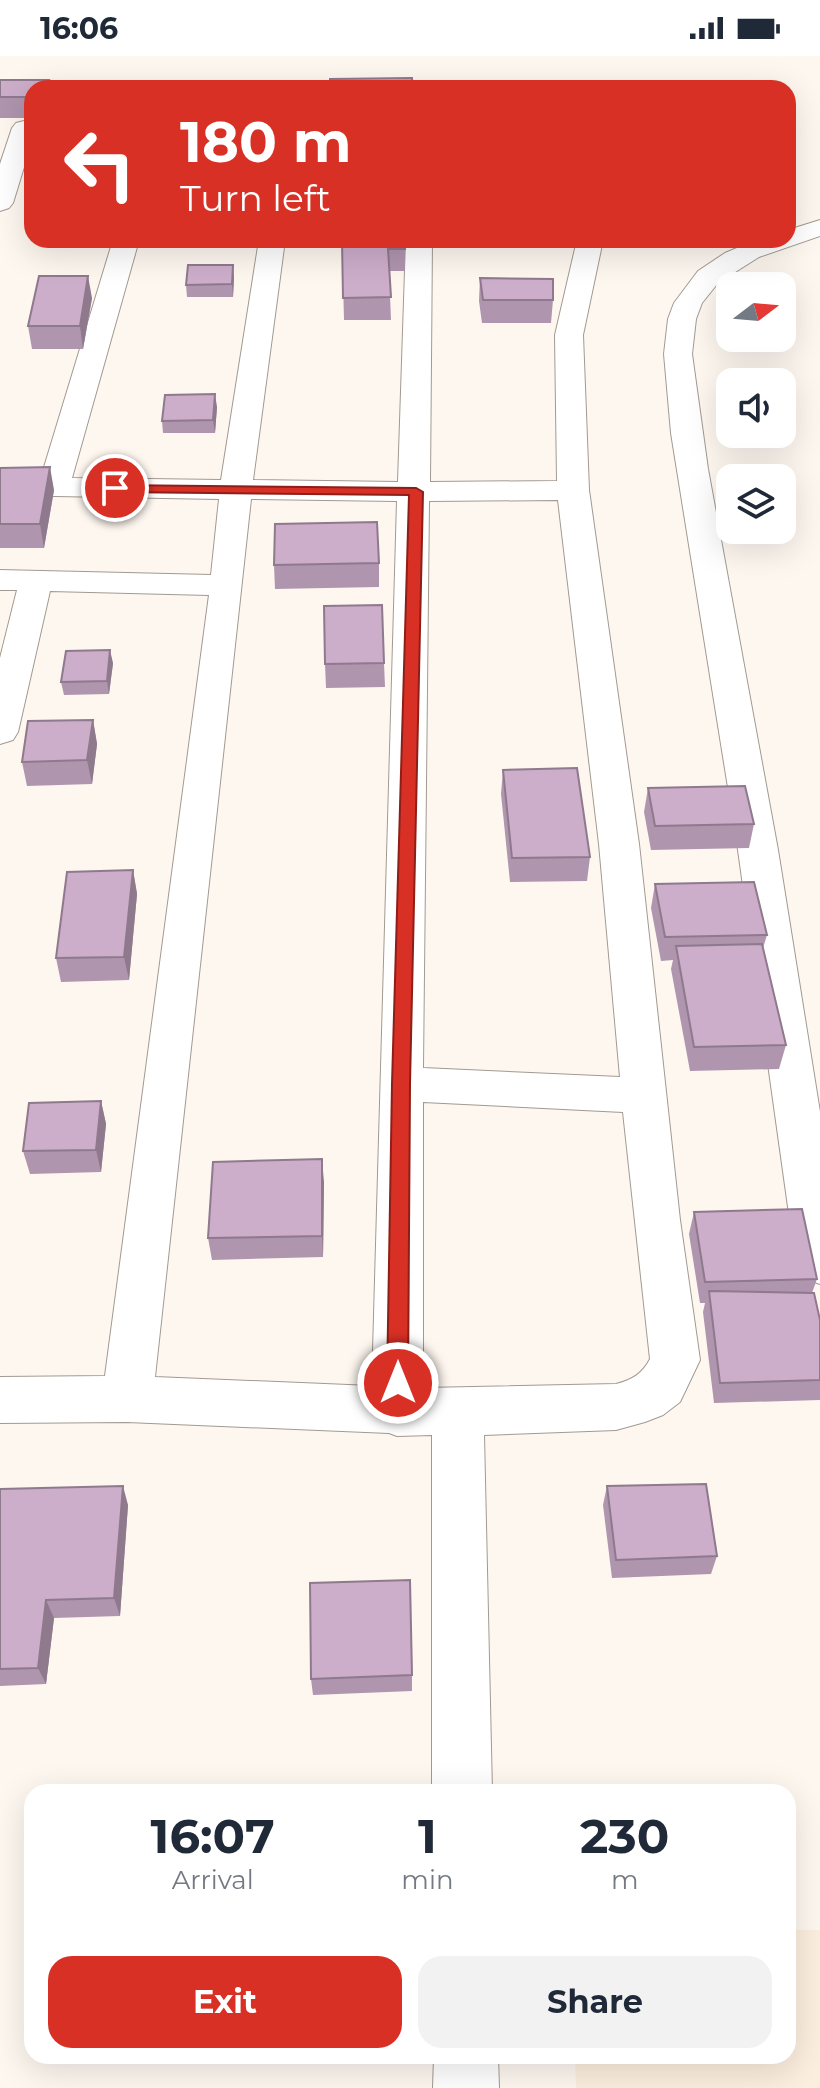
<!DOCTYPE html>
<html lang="en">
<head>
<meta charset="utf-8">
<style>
	body { margin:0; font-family:Montserrat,sans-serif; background:#f2f2f3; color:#1f2937; height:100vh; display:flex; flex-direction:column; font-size:30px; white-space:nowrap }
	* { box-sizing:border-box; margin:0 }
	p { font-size:26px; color:#747a83 }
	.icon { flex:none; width:44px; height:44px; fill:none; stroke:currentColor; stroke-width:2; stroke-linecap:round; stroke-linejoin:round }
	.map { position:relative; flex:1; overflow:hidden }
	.side { position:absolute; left:24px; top:1728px; width:772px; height:280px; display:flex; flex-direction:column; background:#fff; border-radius:24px; box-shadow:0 8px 32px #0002 }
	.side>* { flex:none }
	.hud { position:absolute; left:24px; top:24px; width:772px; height:168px; border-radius:24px; box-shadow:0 8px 32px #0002; background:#d93025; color:#fff; overflow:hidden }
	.needle { width:52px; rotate:74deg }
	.controls { position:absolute; left:716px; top:216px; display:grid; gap:16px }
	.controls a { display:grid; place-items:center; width:80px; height:80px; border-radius:16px; background:#fff; box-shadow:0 8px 32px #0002; font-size:40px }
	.pin { position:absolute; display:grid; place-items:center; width:68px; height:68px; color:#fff; margin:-34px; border:4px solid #fff; border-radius:50%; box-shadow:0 2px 8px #0007 }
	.me { position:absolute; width:88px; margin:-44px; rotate:0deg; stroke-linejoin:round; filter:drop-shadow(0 0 6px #0008) }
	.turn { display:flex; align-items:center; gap:28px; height:168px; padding:0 24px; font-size:36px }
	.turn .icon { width:104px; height:104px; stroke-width:2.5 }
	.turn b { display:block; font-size:56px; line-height:68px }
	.eta { display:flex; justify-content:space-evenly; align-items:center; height:136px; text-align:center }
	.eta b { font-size:48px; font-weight:700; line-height:56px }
	.primary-button { display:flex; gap:16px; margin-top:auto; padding:16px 24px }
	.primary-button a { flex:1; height:92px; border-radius:24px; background:#d93025; color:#fff; font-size:32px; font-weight:700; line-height:92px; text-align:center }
	.primary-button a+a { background:#f2f2f3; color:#1f2937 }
	.status { display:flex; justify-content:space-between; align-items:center; height:56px; padding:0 40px; background:#fff; direction:ltr }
	.status svg { height:22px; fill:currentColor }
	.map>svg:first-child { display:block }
</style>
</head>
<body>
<div class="status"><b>16:06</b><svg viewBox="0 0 49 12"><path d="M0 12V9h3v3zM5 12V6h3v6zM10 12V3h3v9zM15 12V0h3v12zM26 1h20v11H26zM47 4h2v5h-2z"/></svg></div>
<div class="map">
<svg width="820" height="2032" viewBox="0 0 820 2032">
	<rect width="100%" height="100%" fill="#fef7f0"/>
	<!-- built -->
	<path fill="#fceede" d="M788,1874H820V2032H576L575,2000H788Z"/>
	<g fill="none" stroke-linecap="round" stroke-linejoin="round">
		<!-- minor casing -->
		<g stroke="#a29a91" stroke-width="2">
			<g id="minor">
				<path d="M24,65L32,67V85L13,147L9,152L0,155V108L12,72L16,67Z"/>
				<path d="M820,164V180L759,201L718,227L702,247L696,263L692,298L708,413L778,794L820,1056V1228L803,1222L796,1208L738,794L671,377L664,298L668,263L674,247L698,215L725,197L756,184H788V174Z"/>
				<path d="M113,184H139L72,422L221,424L259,184H285L253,424L398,426L406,184H432L430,426L557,425L555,279L577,184H603L583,279L589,434L639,788L680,1164L700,1304L680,1346L663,1359L645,1366L616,1374L484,1379L492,1736H432V1379L397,1380L389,1377L127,1366L0,1367V1321L105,1320L209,539L50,535L18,676L13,684L0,688V602L17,534H0V514L211,519L219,443L0,439V421H41ZM251,443L397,445L372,1330L155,1321ZM558,444L599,788L620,1021L423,1012L429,445ZM423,1046L623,1056L650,1303C642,1318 632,1324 616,1328L423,1332Z"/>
				<path d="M434,2000H498L499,2032H433Z"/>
			</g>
		</g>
		<!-- minor -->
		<use href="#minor" fill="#fff" fill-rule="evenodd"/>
	</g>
	<!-- wall -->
	<g fill="#af95ae">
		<path d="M0,24L32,32V62H0Z"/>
		<path d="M342,184L405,193V215H389L391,264H344Z"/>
		<path d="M234,221L233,241H187L186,229Z"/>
		<path d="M480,222L553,244L551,267H482L479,245Z"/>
		<path d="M92,242L83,293H32L28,270Z"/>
		<path d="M217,351L215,377H163L162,365Z"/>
		<path d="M0,412L54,434L44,492H0Z"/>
		<path d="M379,507V531L275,533L274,509Z"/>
		<path d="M113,607L109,638L64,639L61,626Z"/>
		<path d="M384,607L385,631L326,632L325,608Z"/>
		<path d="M93,664L97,688L92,728L27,730L22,706Z"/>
		<path d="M503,714L590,801L587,825L510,826L501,738Z"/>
		<path d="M648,732L754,768L749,792L651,794L644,756Z"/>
		<path d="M133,814L137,838L129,924L61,926L56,902Z"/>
		<path d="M655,828L767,879L763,892L786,989L779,1013L690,1015L671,913L673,904L661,905L651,852Z"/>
		<path d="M101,1045L106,1068L101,1116L30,1118L23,1095Z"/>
		<path d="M324,1126L323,1201L212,1204L208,1182Z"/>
		<path d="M694,1156L817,1223L812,1237L820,1264V1344L714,1347L703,1256L705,1247H700L689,1178Z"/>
		<path d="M607,1430L717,1500L711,1518L612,1522L603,1449Z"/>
		<path d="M0,1433L128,1449L120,1560L54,1562L46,1628L0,1630Z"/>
		<path d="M412,1619V1635L313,1639L311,1623Z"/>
	</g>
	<!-- shaded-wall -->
	<g fill="#8f798d">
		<path d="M233,209L234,221L233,241L232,228Z"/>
		<path d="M88,220L92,242L83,293L80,270Z"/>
		<path d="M215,338L217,351L215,377L213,364Z"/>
		<path d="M50,411L54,434L44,492L40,468Z"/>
		<path d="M110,594L113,607L109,638L107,625Z"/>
		<path d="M93,664L97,688L92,728L87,704Z"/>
		<path d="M133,814L137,838L129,924L124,901Z"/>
		<path d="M101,1045L106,1068L101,1116L96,1094Z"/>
		<path d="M322,1103L324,1126L323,1201L322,1180Z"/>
		<path d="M123,1430L128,1449L120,1560L114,1542Z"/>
		<path d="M46,1544L54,1562L46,1628L38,1612Z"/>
	</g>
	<!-- building -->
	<g fill="#ccadca" stroke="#8f798d" stroke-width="2">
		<path d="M412,22L413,32H330V23Z"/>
		<path d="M0,24H49L46,32H32V41H0Z"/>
		<path d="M342,184H404L405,193H388L391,241L343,242Z"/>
		<path d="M188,209H233L232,228L186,229Z"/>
		<path d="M39,220H88L80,270H28Z"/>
		<path d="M480,222L553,223V244H483Z"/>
		<path d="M215,338L213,364L162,365L165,339Z"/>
		<path d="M50,411L40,468H0V412Z"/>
		<path d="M377,466L379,507L274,509L275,468Z"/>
		<path d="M382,549L384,607L325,608L324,550Z"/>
		<path d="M110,594L107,625L61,626L66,595Z"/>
		<path d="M93,664L87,704L22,706L28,665Z"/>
		<path d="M577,712L590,801L512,802L503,714Z"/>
		<path d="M745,730L754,768L655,770L648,732Z"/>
		<path d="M133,814L124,901L56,902L67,816Z"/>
		<path d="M754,826L767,879L665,881L655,828Z"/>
		<path d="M762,888L786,989L694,991L676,890Z"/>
		<path d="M101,1045L96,1094L23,1095L29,1047Z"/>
		<path d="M322,1103V1180L208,1182L213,1106Z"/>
		<path d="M802,1153L817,1223L705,1226L694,1156Z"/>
		<path d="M709,1235L814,1237L820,1264V1324L720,1327Z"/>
		<path d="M706,1428L717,1500L616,1504L607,1430Z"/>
		<path d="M123,1430L114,1542L46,1544L38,1612L0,1613V1433Z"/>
		<path d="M410,1524L412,1619L311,1623L310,1527Z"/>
	</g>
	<!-- route -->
	<path fill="#d93025" stroke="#8d1f18" stroke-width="2" d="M110,429L416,432L423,436L410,1028L408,1327L405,1333L398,1336L390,1333L387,1327L392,1028L409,439L115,436L108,432Z"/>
</svg>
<div class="controls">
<a><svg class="needle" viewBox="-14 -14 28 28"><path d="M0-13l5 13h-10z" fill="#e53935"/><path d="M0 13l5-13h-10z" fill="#747a83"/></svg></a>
<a><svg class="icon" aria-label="sound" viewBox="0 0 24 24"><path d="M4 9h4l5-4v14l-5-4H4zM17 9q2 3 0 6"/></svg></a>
<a><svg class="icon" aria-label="layers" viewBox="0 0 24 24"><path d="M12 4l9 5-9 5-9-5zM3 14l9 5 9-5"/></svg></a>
</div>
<div class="pin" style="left:115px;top:432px;background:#d93025"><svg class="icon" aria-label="arrive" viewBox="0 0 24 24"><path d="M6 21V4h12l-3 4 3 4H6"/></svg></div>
<svg class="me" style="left:398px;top:1327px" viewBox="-20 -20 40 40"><circle r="17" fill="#d93025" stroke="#fff" stroke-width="3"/><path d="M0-11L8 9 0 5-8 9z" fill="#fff"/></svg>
<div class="hud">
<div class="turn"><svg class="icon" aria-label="left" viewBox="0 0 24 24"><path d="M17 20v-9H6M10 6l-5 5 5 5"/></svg><div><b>180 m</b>Turn left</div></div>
</div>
<section class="side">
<div class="eta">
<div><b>16:07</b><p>Arrival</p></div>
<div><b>1</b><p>min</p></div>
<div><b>230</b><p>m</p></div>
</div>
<div class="primary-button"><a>Exit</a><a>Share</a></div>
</section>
</div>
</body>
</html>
